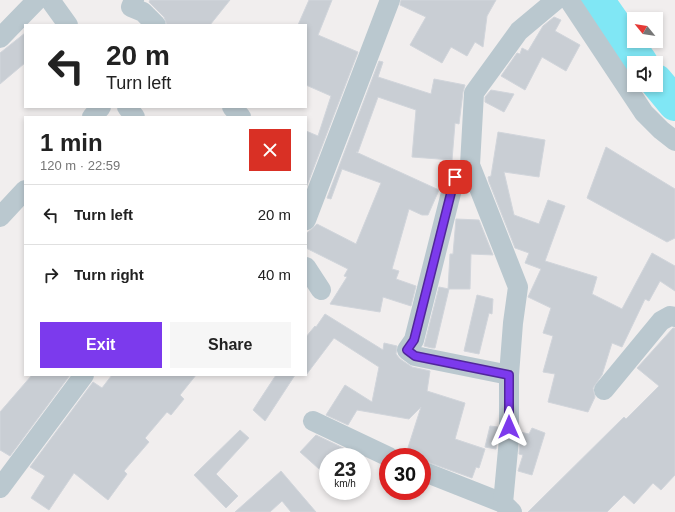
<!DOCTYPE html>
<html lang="en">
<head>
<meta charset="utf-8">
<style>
	body { margin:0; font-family:Arial,sans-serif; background:#f6f6f6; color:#222; height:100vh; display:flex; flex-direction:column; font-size:15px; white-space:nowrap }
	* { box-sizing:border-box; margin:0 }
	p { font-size:13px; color:#767676 }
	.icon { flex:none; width:22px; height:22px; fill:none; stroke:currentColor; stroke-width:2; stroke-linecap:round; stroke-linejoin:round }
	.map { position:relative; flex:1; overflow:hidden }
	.side { position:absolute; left:24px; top:116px; width:283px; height:260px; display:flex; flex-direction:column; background:#fff; border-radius:0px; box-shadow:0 2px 6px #0003 }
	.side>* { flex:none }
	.top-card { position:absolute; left:24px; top:24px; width:283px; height:84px; border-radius:0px; box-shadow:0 2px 6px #0003; background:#fff; color:#222; overflow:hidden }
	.needle { width:26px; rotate:300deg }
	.fabs { position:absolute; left:627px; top:12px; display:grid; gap:8px }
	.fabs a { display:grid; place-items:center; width:36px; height:36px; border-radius:0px; background:#fff; box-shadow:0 2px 6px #0003; font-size:20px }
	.speed { position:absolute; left:319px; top:448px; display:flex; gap:8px; font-size:20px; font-weight:700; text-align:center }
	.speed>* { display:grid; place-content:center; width:52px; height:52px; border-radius:50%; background:#fff; box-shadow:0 2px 6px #0003; line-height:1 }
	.speed small { font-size:10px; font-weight:400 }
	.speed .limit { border:6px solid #d22; background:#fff; color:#111 }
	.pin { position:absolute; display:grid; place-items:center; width:34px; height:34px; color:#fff; margin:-17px; border-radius:8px; box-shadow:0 2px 6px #0006 }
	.me { position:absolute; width:44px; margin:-22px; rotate:0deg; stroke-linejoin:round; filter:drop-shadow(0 0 3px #0008) }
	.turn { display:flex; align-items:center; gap:14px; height:84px; padding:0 16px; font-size:18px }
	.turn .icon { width:52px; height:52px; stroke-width:2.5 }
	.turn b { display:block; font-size:28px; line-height:34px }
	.round { display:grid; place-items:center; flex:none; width:42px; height:42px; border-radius:0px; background:#f6f6f6 }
	.overview { display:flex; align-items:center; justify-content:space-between; height:68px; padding:0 16px }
	h1 { font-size:24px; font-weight:800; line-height:30px }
	.button { display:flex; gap:8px; margin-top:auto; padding:8px 16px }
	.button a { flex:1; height:46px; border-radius:0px; background:#7c3aed; color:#fff; font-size:16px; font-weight:800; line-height:46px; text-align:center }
	.button a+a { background:#f6f6f6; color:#222 }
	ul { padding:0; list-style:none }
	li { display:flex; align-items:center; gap:12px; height:60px; padding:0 16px; border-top:1px solid #e0e0e0 }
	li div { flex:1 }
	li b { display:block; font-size:15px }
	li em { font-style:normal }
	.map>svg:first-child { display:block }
</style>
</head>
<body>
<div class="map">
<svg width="675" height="512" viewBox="0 0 675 512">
	<rect width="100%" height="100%" fill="#f1eeee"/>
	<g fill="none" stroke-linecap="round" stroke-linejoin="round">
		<!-- river -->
		<g stroke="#80e7f5" stroke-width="34">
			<path d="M597,0L641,63"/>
			<path d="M656,81L675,104"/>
		</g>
	</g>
	<!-- building -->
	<g fill="#c9ced4" stroke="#d1d5db">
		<path d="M150,0H230L210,25H167L164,17L149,2Z"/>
		<path d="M309,0H332L318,35L358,52L306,188V131L318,136L331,96L306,85V25H298Z"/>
		<path d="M401,0H496L487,16L483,47L475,42L467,56L451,47L442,63L410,45L426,17L400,5Z"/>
		<path d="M554,17L561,20L555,31L580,45L566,71L542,57L525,90L501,76L517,53L520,54L522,48L528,51L543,26Z"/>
		<path d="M25,33V63L0,84V53Z"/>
		<path d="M379,61L383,62L378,77L431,94L434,79L465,85L463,92L459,124L455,123L452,160L412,157L416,110L378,97L358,152H356L439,190L428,215H422L409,209L392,269L399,271L396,279L416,286L411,306L383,297L380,312L330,304L347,277L344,276L348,269L306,248V234L317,224L356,244L381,183L342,169L331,199L327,198Z"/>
		<path d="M491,90L514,94L504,112L485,102V97Z"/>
		<path d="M498,132L545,140L539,177L504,172L514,215L539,224L548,200L565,206L545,261L597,277L592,294L622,309L652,253L675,266V291L660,281L649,301L645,299L622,347L612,343L602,375L593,388L595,397L588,412L548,402L555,374L543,372L553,336L543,333L551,308L528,297L541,269L525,263L529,253L515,248L489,182L488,177L491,176Z"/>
		<path d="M606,147L675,189V238L667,242L587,198Z"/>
		<path d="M456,219L479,220L493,255L471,254L470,289H448L450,254H453Z"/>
		<path d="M439,287L449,289L435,348H432L424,346Z"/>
		<path d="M477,295L493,299L492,314L489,313L479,354L464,351Z"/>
		<path d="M325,314L383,350L384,343L397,346L396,354L400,359L412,367L430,371L427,391L465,403L455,439L485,449L479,468L476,467L472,478L422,460V457H405L421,407L409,419L357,410L348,425L326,415L345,385L372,402L379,367L334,338L306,375V337L315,326L316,327Z"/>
		<path d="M673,328H675V475L661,490L653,483L634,504L624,495L607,512H528L624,417L626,419L659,386L637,368Z"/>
		<path d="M32,375H70L10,456L0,450V412Z"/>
		<path d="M112,375H196L180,395L184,399L171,415L167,412L145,438L149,442L124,471L127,474L108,500L74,473L49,510L31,498L45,476L30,467L93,382L102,388Z"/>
		<path d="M276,375H295L265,421L253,410Z"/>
		<path d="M490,426L498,427L496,449L485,447Z"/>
		<path d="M532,428L545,433L532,475L518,471L523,455L519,454L520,432L529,434Z"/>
		<path d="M240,430L249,438L216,474L238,496L226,508L194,475Z"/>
		<path d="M316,435L362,457H328V477L300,452Z"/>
		<path d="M281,471L316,512H291L282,501L270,512H235Z"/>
	</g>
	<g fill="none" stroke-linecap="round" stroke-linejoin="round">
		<!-- minor -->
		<g stroke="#bac8cf" stroke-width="20">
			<path d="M50,0L68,25"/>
			<path d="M134,0L131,7L143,12L156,25"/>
			<path d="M569,0L644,113L661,130L675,141"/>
			<path d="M0,38L37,0"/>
			<path d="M127,107L135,117"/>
			<path d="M232,107L241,117"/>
			<path d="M92,117L101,107"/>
			<path d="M455,177L414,340L407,350L415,356L509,375"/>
			<path d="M0,217L25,190"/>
			<path d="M306,220L390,0"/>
			<path d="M306,267L321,290"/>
			<path d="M604,390L661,321L670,316L675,317"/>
			<path d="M313,421L389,457"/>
			<path d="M422,471L503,503"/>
			<path d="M0,488L84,375"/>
			<path d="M512,512L503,503L509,439V375L513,323L518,287L470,165L474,93L519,31L556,0"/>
		</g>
	</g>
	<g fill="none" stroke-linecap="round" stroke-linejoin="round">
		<!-- route casing -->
		<g stroke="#51269a" stroke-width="10">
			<path id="route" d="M455,177L414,340L407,350L415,356L509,375V427"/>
		</g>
		<!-- route -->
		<use href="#route" stroke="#7c3aed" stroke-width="7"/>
	</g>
</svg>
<div class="fabs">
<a><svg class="needle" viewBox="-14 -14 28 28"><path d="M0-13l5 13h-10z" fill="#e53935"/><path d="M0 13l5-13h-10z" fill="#767676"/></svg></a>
<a><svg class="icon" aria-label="sound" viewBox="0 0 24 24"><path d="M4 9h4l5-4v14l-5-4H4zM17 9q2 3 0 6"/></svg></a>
</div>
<div class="speed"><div>23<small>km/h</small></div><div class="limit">30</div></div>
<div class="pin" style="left:455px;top:177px;background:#d93025"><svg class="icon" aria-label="arrive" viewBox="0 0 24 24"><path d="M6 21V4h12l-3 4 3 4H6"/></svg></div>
<svg class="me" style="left:509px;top:427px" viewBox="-20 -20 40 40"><path d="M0-17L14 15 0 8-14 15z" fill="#7c3aed" stroke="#fff" stroke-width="4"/></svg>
<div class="top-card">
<div class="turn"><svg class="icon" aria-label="left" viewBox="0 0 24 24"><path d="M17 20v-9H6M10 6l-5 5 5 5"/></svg><div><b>20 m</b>Turn left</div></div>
</div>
<section class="side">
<div class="overview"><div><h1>1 min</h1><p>120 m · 22:59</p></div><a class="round" style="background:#d93025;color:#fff"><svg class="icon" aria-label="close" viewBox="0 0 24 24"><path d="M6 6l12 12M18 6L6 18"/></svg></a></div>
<ul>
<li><svg class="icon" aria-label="left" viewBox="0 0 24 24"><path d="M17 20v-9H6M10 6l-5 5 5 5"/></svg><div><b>Turn left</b></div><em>20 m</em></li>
<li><svg class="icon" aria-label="right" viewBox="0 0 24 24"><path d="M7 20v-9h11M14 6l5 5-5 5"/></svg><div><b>Turn right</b></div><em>40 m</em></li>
</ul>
<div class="button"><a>Exit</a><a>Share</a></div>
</section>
</div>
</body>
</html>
